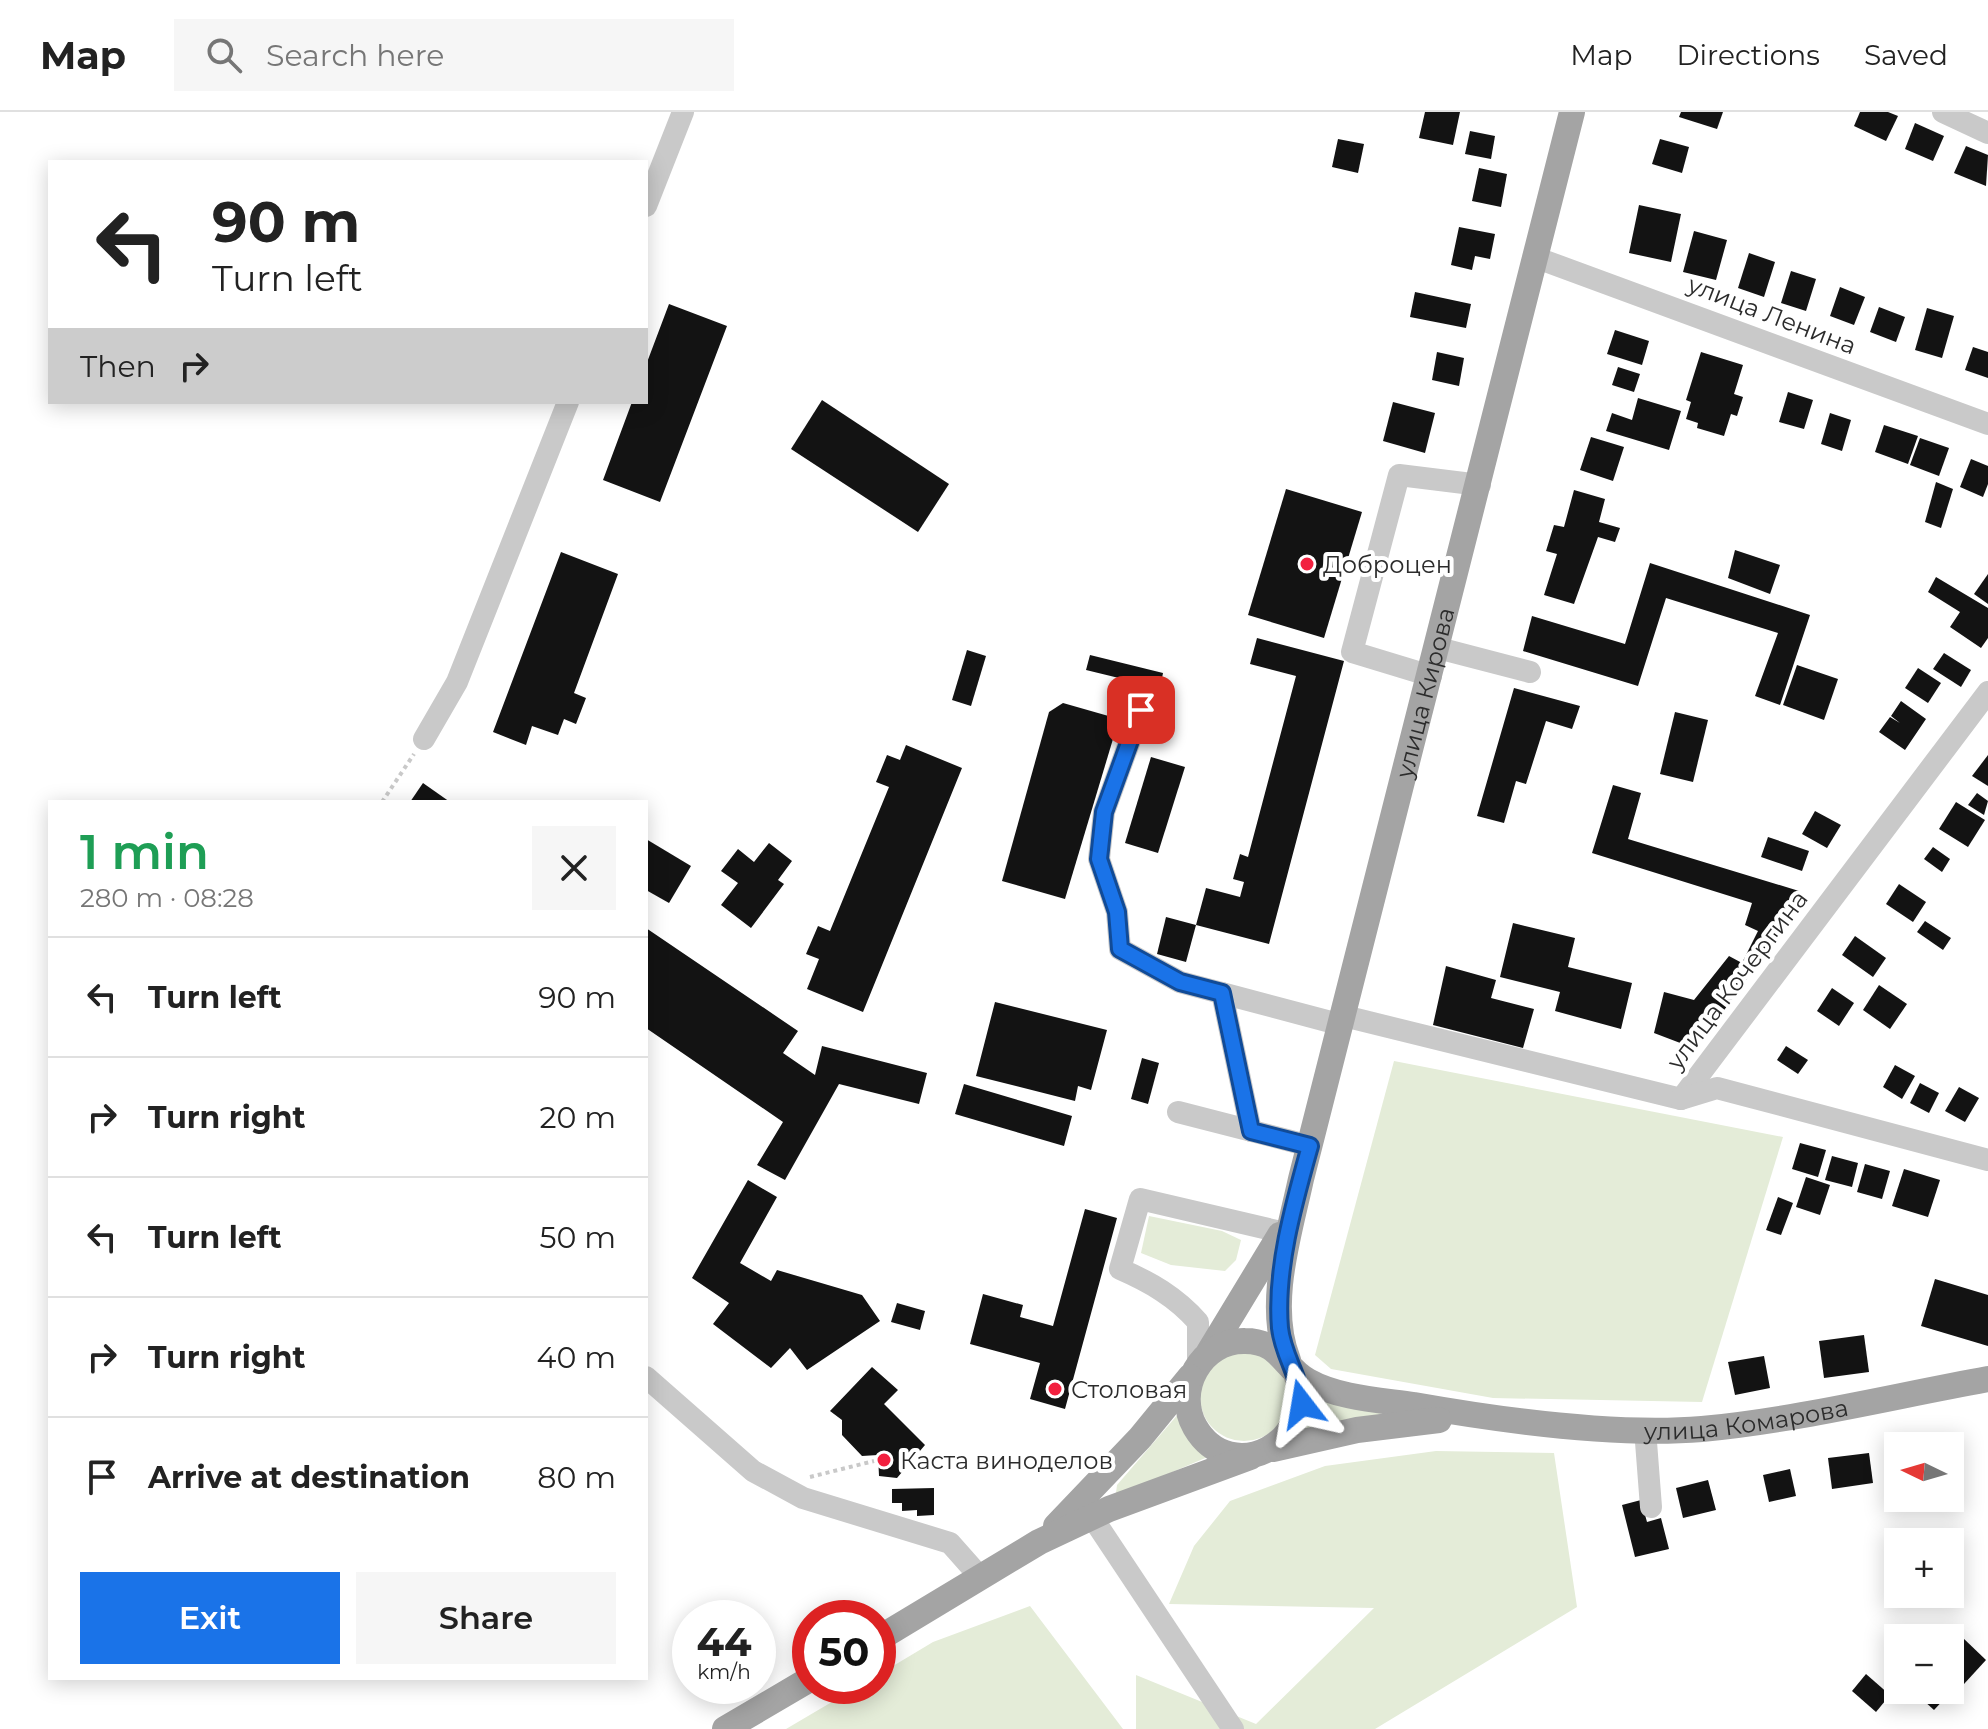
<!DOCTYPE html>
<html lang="en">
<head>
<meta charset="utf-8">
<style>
	body { margin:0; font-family:Montserrat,sans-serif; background:#f6f6f6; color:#222; height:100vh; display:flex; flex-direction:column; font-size:30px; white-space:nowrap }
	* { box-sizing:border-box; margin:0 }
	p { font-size:26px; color:#767676 }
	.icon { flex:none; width:44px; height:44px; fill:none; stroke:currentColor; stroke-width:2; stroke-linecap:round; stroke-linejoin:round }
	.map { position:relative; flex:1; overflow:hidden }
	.drawer { position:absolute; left:48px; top:688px; width:600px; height:880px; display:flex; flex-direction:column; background:#fff; border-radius:0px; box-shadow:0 4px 20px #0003 }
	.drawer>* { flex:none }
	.guide { position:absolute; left:48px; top:48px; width:600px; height:244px; border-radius:0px; box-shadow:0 4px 20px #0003; background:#fff; color:#222; overflow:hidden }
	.needle { width:52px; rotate:275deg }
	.buttons { position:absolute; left:1884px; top:1320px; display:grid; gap:16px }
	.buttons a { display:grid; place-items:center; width:80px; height:80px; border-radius:0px; background:#fff; box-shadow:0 4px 20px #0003; font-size:40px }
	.speed { position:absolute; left:672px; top:1488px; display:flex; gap:16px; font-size:40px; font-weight:700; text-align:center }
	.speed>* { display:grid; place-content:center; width:104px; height:104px; border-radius:50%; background:#fff; box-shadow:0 4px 20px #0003; line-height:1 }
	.speed small { font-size:20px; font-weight:400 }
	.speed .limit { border:12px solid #d22; background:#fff; color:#111 }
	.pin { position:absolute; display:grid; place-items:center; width:68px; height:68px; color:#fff; margin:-34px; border-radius:16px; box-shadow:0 4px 12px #0006 }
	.me { position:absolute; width:88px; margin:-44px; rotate:346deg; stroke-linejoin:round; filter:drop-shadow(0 0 6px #0008) }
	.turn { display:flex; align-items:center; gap:28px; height:168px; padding:0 32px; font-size:36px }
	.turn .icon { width:104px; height:104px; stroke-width:2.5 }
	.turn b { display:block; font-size:56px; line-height:68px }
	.then { display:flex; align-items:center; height:76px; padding:0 32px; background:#0003; gap:16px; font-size:30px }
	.round { display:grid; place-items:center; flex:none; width:84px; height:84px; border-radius:0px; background:#f6f6f6 }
	.summary { display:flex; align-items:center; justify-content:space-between; height:136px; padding:0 32px }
	h1 { font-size:48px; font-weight:600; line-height:60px; color:#1e9e55 }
	.primary-button { display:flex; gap:16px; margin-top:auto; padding:16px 32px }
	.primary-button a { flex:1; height:92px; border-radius:0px; background:#1a73e8; color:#fff; font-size:32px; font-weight:600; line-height:92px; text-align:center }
	.primary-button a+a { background:#f6f6f6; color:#222 }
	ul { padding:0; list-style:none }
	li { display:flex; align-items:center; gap:24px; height:120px; padding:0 32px; border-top:2px solid #e0e0e0 }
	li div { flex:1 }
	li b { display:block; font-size:30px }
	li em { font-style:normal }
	header { display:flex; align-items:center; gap:48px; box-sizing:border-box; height:112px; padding:0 40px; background:#fff; border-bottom:2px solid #e0e0e0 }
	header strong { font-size:38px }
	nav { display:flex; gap:44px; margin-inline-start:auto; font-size:28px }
	.search { width:560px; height:72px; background:#f6f6f6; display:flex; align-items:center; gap:20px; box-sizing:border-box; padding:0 28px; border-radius:0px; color:#767676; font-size:30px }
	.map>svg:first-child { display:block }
</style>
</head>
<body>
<header>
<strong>Map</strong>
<div class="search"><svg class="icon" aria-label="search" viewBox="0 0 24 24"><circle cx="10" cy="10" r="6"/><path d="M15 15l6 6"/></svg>Search here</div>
<nav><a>Map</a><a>Directions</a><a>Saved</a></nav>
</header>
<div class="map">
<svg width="1988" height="1617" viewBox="0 0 1988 1617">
	<rect width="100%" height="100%" fill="#fff"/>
	<!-- green -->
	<g fill="#e4ecd8">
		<path d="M1394,949L1783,1025L1702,1290L1493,1286L1331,1257L1315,1243Z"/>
		<path d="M1149,1104L1222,1119L1241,1128L1236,1148L1225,1159L1171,1153L1141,1141Z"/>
		<circle cx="1244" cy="1285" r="44"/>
		<path d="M1311,1279L1383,1302L1297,1323Z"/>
		<path d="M1180,1300L1210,1344L1123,1381H1116L1117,1373Z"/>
		<path d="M1436,1339L1554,1341L1577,1495L1375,1617H1136V1563L1256,1612L1374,1496L1169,1492L1194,1434L1230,1389L1325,1354Z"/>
		<path d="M1030,1494L1123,1617H786L859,1574H878V1563L933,1530Z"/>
	</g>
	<!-- building -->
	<g fill="#131313">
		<path d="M1425,0H1460L1453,33L1419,26Z"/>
		<path d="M1681,0H1723L1717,17L1679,5Z"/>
		<path d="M1860,0H1888L1898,4L1886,29L1854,14Z"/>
		<path d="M1915,11L1944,24L1933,49L1905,37Z"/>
		<path d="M1470,19L1495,24L1491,47L1465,42Z"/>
		<path d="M1338,27L1364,32L1358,61L1332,55Z"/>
		<path d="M1660,27L1689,35L1682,61L1652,52Z"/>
		<path d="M1966,34L1988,43L1986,74L1954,61Z"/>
		<path d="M1479,56L1507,62L1501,95L1472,89Z"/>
		<path d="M1639,93L1681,102L1671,150L1629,141Z"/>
		<path d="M1459,115L1495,122L1490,147L1475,144L1472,158L1451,153Z"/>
		<path d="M1694,119L1727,128L1716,168L1683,160Z"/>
		<path d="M1749,141L1775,150L1764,185L1738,176Z"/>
		<path d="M1791,159L1816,167L1806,199L1781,191Z"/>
		<path d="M1840,175L1865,185L1854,213L1830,204Z"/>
		<path d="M1415,180L1471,192L1466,216L1410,205Z"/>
		<path d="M669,192L727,214L660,390L603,368L632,290H646V253Z"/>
		<path d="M1879,195L1905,205L1896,230L1870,220Z"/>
		<path d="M1927,196L1954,204L1942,246L1915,238Z"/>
		<path d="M1615,218L1649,229L1642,253L1607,242Z"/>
		<path d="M1973,235L1988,240V266L1965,258Z"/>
		<path d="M1437,240L1464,246L1459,274L1432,268Z"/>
		<path d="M1701,240L1743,253L1734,282L1743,285L1737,304L1731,302L1724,324L1697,316L1698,311L1686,307L1691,290L1686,288Z"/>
		<path d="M1618,255L1640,262L1634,280L1612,273Z"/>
		<path d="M1788,280L1813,288L1804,317L1779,310Z"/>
		<path d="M1638,286L1681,299L1669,338L1606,319L1612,301L1632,308Z"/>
		<path d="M822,288L949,372L918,420L791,337Z"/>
		<path d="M1393,290L1435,301L1425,341L1383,329Z"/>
		<path d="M1830,301L1851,308L1842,339L1821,332Z"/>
		<path d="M1884,313L1918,324L1908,352L1875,340Z"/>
		<path d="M1591,325L1624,335L1613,369L1580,358Z"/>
		<path d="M1920,326L1949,336L1939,364L1910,353Z"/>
		<path d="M1971,347L1988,354V372L1983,385L1960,375Z"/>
		<path d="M1936,370L1953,377L1941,416L1925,410Z"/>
		<path d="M1286,377L1362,400L1324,526L1248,503Z"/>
		<path d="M1574,378L1605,387L1599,410L1620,416L1615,430L1598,425L1574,492L1544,483L1557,442L1546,439L1554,413L1564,415Z"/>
		<path d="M1735,438L1780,453L1770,482L1728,466Z"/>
		<path d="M561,440L618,462L574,581L586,586L576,612L564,607L558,623L532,614L526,633L493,620Z"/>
		<path d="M1650,451L1810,503L1780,593L1755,584L1778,521L1666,486L1638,574L1523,539L1532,504L1625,532Z"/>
		<path d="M1988,462V492L1974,482Z"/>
		<path d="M1936,465L1988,496V526L1981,536L1950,515L1960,500L1928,480Z"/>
		<path d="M1257,526L1344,549L1269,832L1196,813L1206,776L1240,785L1244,770L1233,767L1240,742L1248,745L1296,564L1250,552Z"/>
		<path d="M967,538L986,544L971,594L952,588Z"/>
		<path d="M1944,541L1971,558L1961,575L1933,557Z"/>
		<path d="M1090,543L1163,561L1160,576L1086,558Z"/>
		<path d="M1797,553L1838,567L1824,608L1783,593Z"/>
		<path d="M1918,556L1941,571L1928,591L1905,576Z"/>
		<path d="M1514,576L1580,594L1572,617L1546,609L1526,672L1516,669L1504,711L1477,704Z"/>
		<path d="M1901,589L1926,607L1905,638L1879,620L1890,605L1900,611L1891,604Z"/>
		<path d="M1063,591L1119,607L1065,787L1002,769L1049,600Z"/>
		<path d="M1675,600L1708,608L1693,670L1660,662Z"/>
		<path d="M906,633L962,656L863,900L807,877L819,847L806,842L818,814L830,819L889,675L876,670L887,643L900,648Z"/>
		<path d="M1988,643V674L1972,664Z"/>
		<path d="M1151,645L1185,655L1158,741L1125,731Z"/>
		<path d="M423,671L450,690H410Z"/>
		<path d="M1613,673L1641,681L1628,727L1799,779L1806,785L1696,937L1654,921L1664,880L1694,888L1729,844L1742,851L1758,819L1745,813L1752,791L1592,741Z"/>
		<path d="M1977,681L1988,689L1984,703L1968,693Z"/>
		<path d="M1956,690L1985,708L1968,735L1939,717Z"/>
		<path d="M1815,699L1841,713L1827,736L1802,722Z"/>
		<path d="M1768,725L1809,739L1802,759L1761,745Z"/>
		<path d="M646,727L691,754L669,791L646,778Z"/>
		<path d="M769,731L792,749L778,768L784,772L751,816L721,793L738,771L721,759L738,737L754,750Z"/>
		<path d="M1933,735L1950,747L1942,760L1924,747Z"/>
		<path d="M1899,772L1926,790L1913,810L1886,792Z"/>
		<path d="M1166,805L1196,813L1186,850L1157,842Z"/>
		<path d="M1925,809L1951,826L1943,838L1917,820Z"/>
		<path d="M1513,811L1575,826L1568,855L1632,871L1621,917L1555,899L1560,880L1500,865Z"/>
		<path d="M646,816L798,919L783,941L815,963L822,934L927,961L919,992L839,972L785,1068L757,1053L783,1010L646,916Z"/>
		<path d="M1855,824L1886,846L1873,865L1842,843Z"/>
		<path d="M1446,854L1496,868L1491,886L1534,897L1523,936L1433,913Z"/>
		<path d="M1879,873L1907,892L1890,917L1863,898Z"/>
		<path d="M1832,876L1854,891L1839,914L1817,899Z"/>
		<path d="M995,890L1107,918L1091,978L1078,974L1075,989L976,964Z"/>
		<path d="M1786,934L1808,948L1798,962L1777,948Z"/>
		<path d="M1142,946L1159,951L1148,992L1131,987Z"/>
		<path d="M1895,953L1915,964L1902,987L1883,975Z"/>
		<path d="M1920,971L1939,981L1929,1001L1910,991Z"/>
		<path d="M964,972L1072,1004L1064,1034L955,1002Z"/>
		<path d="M1959,975L1979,986L1965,1010L1945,999Z"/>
		<path d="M1800,1031L1826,1038L1818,1065L1792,1057Z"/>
		<path d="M1832,1044L1858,1051L1852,1075L1825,1068Z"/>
		<path d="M1865,1052L1890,1059L1882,1087L1857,1080Z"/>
		<path d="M1904,1057L1940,1068L1928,1105L1892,1094Z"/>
		<path d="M1806,1065L1830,1073L1820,1103L1796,1095Z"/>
		<path d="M748,1068L777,1085L740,1151L771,1169L777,1158L862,1183L880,1209L807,1258L790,1236L771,1256L713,1212L729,1191L692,1166Z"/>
		<path d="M1778,1085L1793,1091L1781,1123L1766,1118Z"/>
		<path d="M1085,1097L1117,1106L1065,1297L1030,1287L1040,1251L970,1232L983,1182L1023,1193L1020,1205L1053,1214Z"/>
		<path d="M1935,1167L1988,1183V1234L1921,1214Z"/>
		<path d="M897,1191L925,1199L920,1218L891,1210Z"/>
		<path d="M1864,1223L1869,1260L1824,1266L1819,1229Z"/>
		<path d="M1764,1244L1770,1276L1735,1283L1728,1250Z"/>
		<path d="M872,1255L898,1278L884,1292L925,1333L897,1366L879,1364L878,1343L862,1344L842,1323V1308L830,1299Z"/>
		<path d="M1869,1341L1873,1371L1832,1377L1828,1346Z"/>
		<path d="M1790,1357L1796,1384L1769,1390L1763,1363Z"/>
		<path d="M1708,1368L1716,1398L1683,1406L1676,1376Z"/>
		<path d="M934,1376V1403L917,1404V1398L902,1399V1391H892V1377Z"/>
		<path d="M1641,1388L1647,1410L1661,1406L1669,1437L1635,1445L1622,1393Z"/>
		<path d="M1962,1525L1986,1548L1964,1572L1950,1559V1538Z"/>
		<path d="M1866,1562L1890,1583L1876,1600L1852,1579Z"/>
		<path d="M1912,1578H1945L1949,1582L1934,1598Z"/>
	</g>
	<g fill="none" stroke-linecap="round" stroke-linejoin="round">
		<!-- path -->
		<g stroke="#c9c9c9" stroke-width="4" stroke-dasharray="4 4" stroke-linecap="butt">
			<path d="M382,690L414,642"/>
			<path d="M810,1365L874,1349"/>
		</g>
		<!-- minor -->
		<g stroke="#c9c9c9" stroke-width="22">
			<path d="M1943,0L1988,21"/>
			<path d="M646,94L683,0"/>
			<path d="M1537,146L1988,312"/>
			<path d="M1438,536L1530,560"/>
			<path d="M1431,564L1352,540L1399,363L1480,373"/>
			<path d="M1141,598L1104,700L1099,747L1117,800L1120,837L1180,870L1342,913"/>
			<path d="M424,627L457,570L568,290"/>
			<path d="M1222,881L1251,1019"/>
			<path d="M1344,904L1681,987L1988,580"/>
			<path d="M1681,987L1717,976L1988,1048"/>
			<path d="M1178,1000L1310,1034"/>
			<path d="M1198,1253V1210C1176,1185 1150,1170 1120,1157L1140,1087L1281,1120"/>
			<path d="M646,1265L753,1359L803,1386L950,1431L981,1466"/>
			<path d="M1645,1317L1651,1395"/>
			<path d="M1092,1405L1233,1617"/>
		</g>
		<!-- major -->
		<g stroke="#a4a4a4" stroke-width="26">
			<path d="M1209,1240L1280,1123"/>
			<path id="s1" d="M1288,1248C1266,1193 1289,1123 1301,1067L1572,0"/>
			<path id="s2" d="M1296,1261C1320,1330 1231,1377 1195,1315C1174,1278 1201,1228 1245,1229C1281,1229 1283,1256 1308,1269C1338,1286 1380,1288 1414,1293C1499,1308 1617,1324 1702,1317C1798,1308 1894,1284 1988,1267"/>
			<path d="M1273,1337L1357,1318L1439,1308"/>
			<path d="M1056,1414L1140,1326L1190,1265"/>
			<path d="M878,1527L1039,1430L1109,1397L1250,1345"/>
			<path d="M725,1617L810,1567"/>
		</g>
	</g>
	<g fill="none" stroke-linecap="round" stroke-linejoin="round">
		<!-- route casing -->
		<g stroke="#114b97" stroke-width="20">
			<path id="route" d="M1141,598L1104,700L1099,747L1117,800L1120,837L1180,870L1222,881L1251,1019L1310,1034C1294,1091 1275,1157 1280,1216C1283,1244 1300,1264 1302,1292"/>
		</g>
		<!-- route -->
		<use href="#route" stroke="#1a73e8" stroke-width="14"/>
	</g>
	<!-- markers -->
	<g fill="#f2203f" stroke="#fff" stroke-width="3">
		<circle cx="1307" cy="452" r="8"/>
		<circle cx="1055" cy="1277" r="8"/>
		<circle cx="884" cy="1348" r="8"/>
	</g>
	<g text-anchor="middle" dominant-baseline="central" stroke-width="8" stroke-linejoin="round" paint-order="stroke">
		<!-- street labels -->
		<g font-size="24" fill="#2c2c2c" stroke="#fff">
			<text transform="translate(1772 203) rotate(21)">улица Ленина</text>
			<text stroke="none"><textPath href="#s1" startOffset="686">улица Кирова</textPath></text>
			<text transform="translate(1737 868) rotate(-53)">улица Кочергина</text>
			<text stroke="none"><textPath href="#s2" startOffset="814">улица Комарова</textPath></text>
		</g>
		<!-- poi labels -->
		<g font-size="24" fill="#2c2c2c" stroke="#fff" text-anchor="start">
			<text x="1323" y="452">Доброцен</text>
			<text x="1071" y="1277">Столовая</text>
			<text x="900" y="1348">Каста виноделов</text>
		</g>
	</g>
</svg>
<div class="buttons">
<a><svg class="needle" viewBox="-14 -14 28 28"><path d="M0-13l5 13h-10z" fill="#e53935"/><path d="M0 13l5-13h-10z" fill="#767676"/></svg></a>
<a>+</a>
<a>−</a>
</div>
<div class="speed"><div>44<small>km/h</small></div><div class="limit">50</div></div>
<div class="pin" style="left:1141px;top:598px;background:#d93025"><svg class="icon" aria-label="arrive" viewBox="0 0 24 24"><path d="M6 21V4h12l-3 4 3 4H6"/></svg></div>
<svg class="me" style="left:1302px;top:1292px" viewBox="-20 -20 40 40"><path d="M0-17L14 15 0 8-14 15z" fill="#1a73e8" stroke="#fff" stroke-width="4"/></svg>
<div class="guide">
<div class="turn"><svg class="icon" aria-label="left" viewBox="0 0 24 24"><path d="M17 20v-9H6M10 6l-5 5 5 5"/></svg><div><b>90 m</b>Turn left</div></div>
<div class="then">Then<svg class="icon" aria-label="right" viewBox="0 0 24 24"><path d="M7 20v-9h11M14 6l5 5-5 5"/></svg></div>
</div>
<section class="drawer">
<div class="summary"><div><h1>1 min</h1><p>280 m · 08:28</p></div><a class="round"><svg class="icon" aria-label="close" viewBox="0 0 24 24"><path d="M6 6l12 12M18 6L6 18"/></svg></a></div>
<ul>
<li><svg class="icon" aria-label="left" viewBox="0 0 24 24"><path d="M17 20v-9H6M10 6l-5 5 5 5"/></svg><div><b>Turn left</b></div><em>90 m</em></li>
<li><svg class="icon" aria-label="right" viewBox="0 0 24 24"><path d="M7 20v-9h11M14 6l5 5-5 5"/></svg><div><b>Turn right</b></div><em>20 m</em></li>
<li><svg class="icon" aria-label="left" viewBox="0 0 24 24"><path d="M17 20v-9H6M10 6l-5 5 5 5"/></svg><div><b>Turn left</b></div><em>50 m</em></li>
<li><svg class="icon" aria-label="right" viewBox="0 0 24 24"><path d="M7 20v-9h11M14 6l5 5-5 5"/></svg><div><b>Turn right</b></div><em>40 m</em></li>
<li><svg class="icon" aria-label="arrive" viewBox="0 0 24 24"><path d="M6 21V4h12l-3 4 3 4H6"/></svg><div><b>Arrive at destination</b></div><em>80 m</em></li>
</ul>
<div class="primary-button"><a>Exit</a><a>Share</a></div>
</section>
</div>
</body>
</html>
